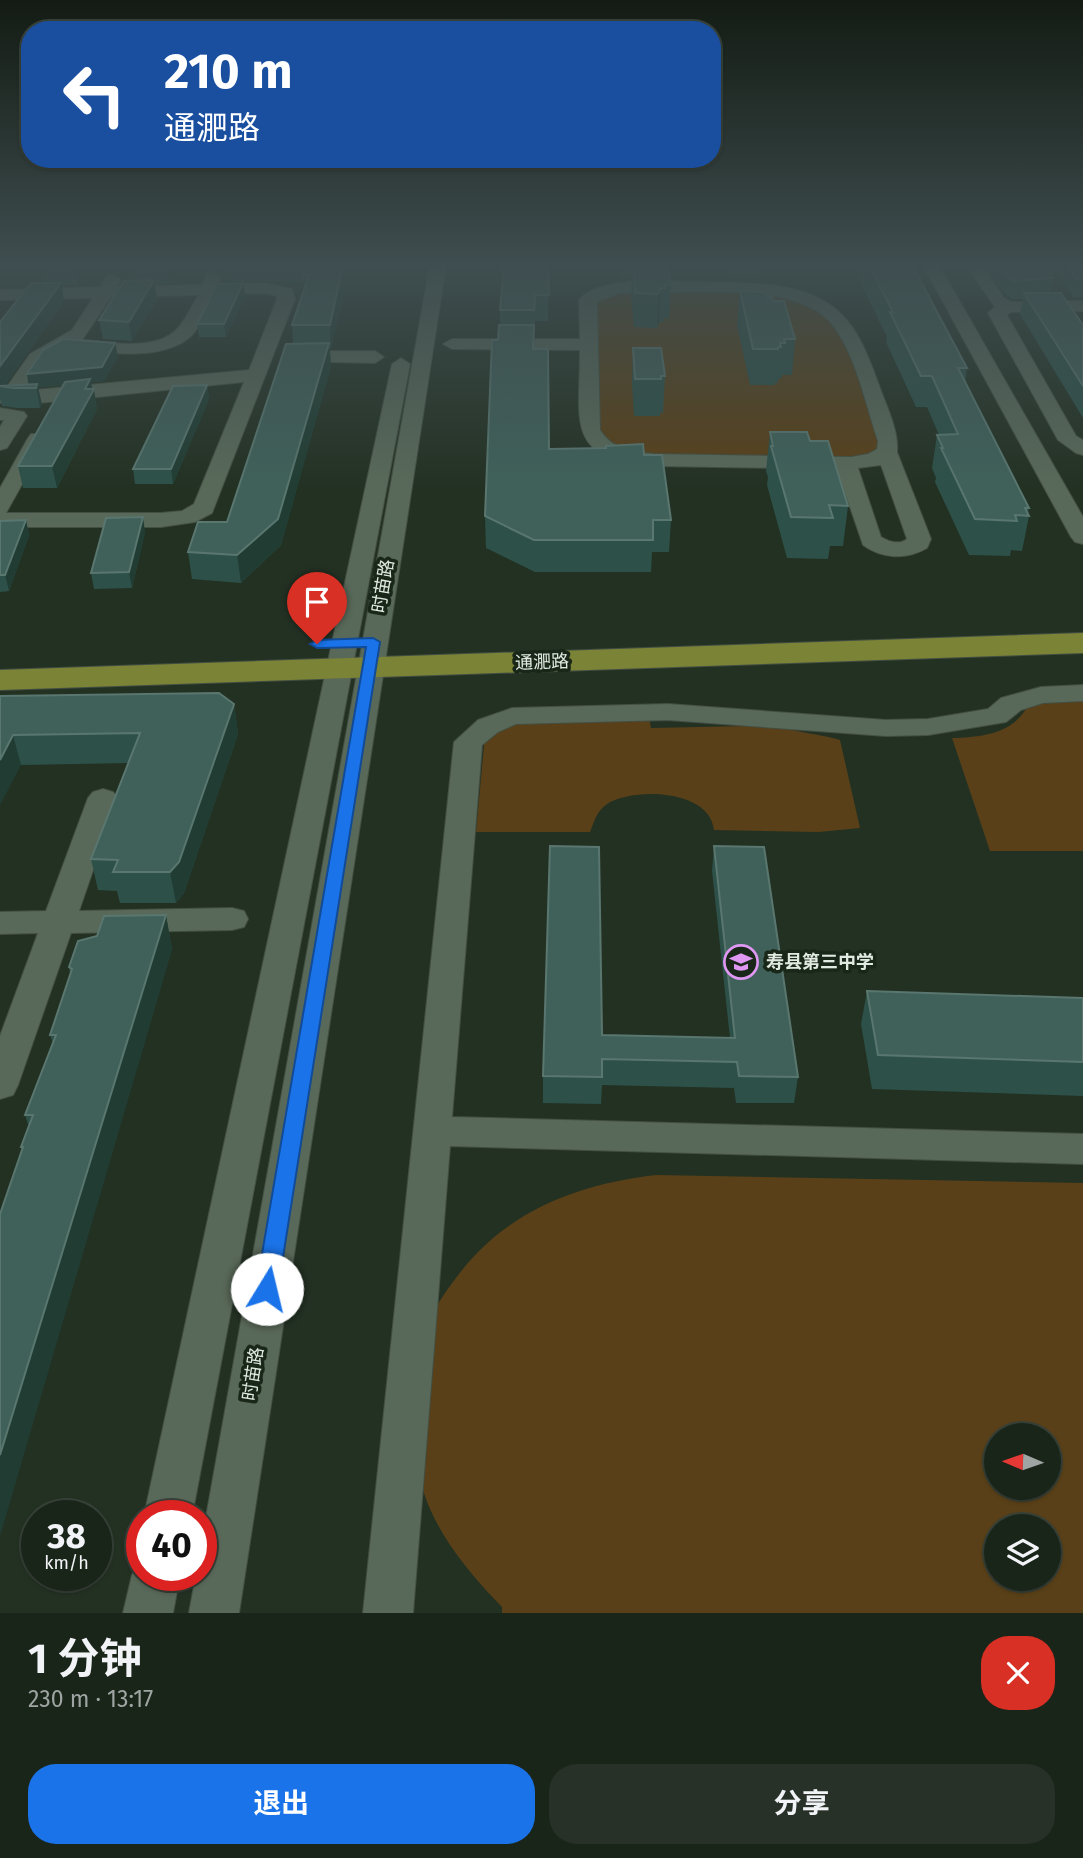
<!DOCTYPE html>
<html lang="zh">
<head>
<meta charset="utf-8">
<style>
	body { margin:0; font-family:"Fira Sans","Noto Sans SC",sans-serif; background:#273127; color:#f1f3f6; height:100vh; display:flex; flex-direction:column; font-size:26px; white-space:nowrap }
	* { box-sizing:border-box; margin:0 }
	p { font-size:23px; color:#9fa5a2 }
	.icon { flex:none; width:38px; height:38px; fill:none; stroke:currentColor; stroke-width:2; stroke-linecap:round; stroke-linejoin:round }
	.map { position:relative; height:1613px; overflow:hidden }
	.panel { display:flex; flex-direction:column; background:#1a251a; flex:1 }
	.panel>* { flex:none }
	.top-card { position:absolute; left:21px; top:21px; width:700px; height:147px; border-radius:28px; box-shadow:0 2px 5px #0004,0 0 0 2px #384239; background:#1a4fa0; color:#fff; overflow:hidden }
	.needle { width:46px; rotate:272deg }
	.tools { position:absolute; left:984px; top:1423px; display:grid; gap:14px }
	.tools a { display:grid; place-items:center; width:77px; height:77px; border-radius:50%; background:#1a251a; box-shadow:0 2px 5px #0004,0 0 0 2px #384239; font-size:35px }
	.speed { position:absolute; left:21px; top:1500px; display:flex; gap:14px; font-size:35px; font-weight:700; text-align:center }
	.speed>* { display:grid; place-content:center; width:91px; height:91px; border-radius:50%; background:#1a251a; box-shadow:0 2px 5px #0004,0 0 0 2px #384239; line-height:1 }
	.speed small { font-size:18px; font-weight:400 }
	.speed .limit { border:10px solid #d22; background:#fff; color:#111 }
	.pin { position:absolute; display:grid; place-items:center; width:60px; height:60px; color:#fff; margin:-72px -30px; border-radius:50% 50% 50% 0; rotate:-45deg; box-shadow:0 0 7px #0007 }
	.pin .icon { rotate:45deg }
	.me { position:absolute; width:77px; margin:-38px; rotate:9deg; stroke-linejoin:round; filter:drop-shadow(0 0 5px #0008) }
	.turn { display:flex; align-items:center; gap:24px; height:147px; padding:0 28px; font-size:32px }
	.turn .icon { width:91px; height:91px; stroke-width:2.5 }
	.turn b { display:block; font-size:49px; line-height:60px }
	.round { display:grid; place-items:center; flex:none; width:74px; height:74px; border-radius:28px; background:#273127 }
	.head { display:flex; align-items:center; justify-content:space-between; height:119px; padding:0 28px }
	h1 { font-size:42px; font-weight:700; line-height:52px }
	.primary-button { display:flex; gap:14px; margin-top:auto; padding:14px 28px }
	.primary-button a { flex:1; height:80px; border-radius:28px; background:#1a73e8; color:#fff; font-size:28px; font-weight:700; line-height:80px; text-align:center }
	.primary-button a+a { background:#273127; color:#f1f3f6 }
	.map>svg:first-child { display:block }
</style>
</head>
<body>
<div class="map">
<svg width="1083" height="1613" viewBox="0 0 1083 1613">
	<rect width="100%" height="100%" fill="#233123"/>
	<!-- green -->
	<g fill="#594018" fill-rule="evenodd">
		<path d="M608,291C657,291 775,280 815,305C839,321 854,354 863,380C870,403 884,429 880,452L869,459L631,456L594,431L593,301Z"/>
		<path d="M1083,699V851H990L952,738C983,737 1016,734 1030,701Z"/>
		<path d="M753,710C778,734 809,731 840,740L860,828L819,832L714,830C710,789 633,787 607,804C597,811 594,821 590,832H476L485,735L518,719L649,717L651,728L746,726L742,712Z"/>
		<path d="M656,1175L1083,1183V1613H502V1607C465,1569 426,1522 418,1468C415,1448 422,1415 424,1394C426,1372 424,1340 431,1320C436,1304 449,1287 459,1274C508,1210 579,1184 656,1175ZM996,1435H1048V1488H996ZM996,1526H1048V1578H996Z"/>
	</g>
	<g fill="none" stroke-linecap="round" stroke-linejoin="round">
		<!-- minor casing -->
		<g stroke="#434f43" stroke-width="2">
			<g id="minor">
				<path d="M430,265H446L239,1613H189L196,1575H201V1545Z"/>
				<path d="M923,265H939L1083,517V544L1075,542L1071,537Z"/>
				<path d="M966,265H982L1004,298L1011,302L1083,301V311L1011,312L1007,315L1076,436L1083,440V455L1076,453L1058,440L988,313L995,307Z"/>
				<path d="M212,272L220,277V284L265,283L292,289L295,299L212,513L195,522L161,527H0V488L28,438L31,434H45L48,438L6,513H161L182,511L194,504L244,382L39,403H0V391H4L30,354L72,330L93,298L0,300V290L100,287L107,276L113,275L121,280L117,287L203,285L206,273ZM265,293L277,296V299L249,370L24,391L44,362L69,347L76,350C109,353 162,361 190,337C201,327 209,307 216,294ZM199,295C192,305 186,319 178,328C157,352 110,342 82,340L111,297Z"/>
				<path d="M702,282C745,283 808,280 841,314C860,332 870,361 879,385C886,406 899,430 897,452L931,539L927,548C907,560 882,559 863,545L837,469L654,466C564,459 580,423 580,350L452,349L443,344L452,339H580L579,300C601,274 670,282 702,282ZM671,292C715,292 798,286 830,322C855,350 866,406 878,441L877,449L868,454L851,457L654,454C632,452 613,450 600,430L597,302L620,293ZM881,465L907,539C900,545 889,542 881,537L858,468Z"/>
				<path d="M291,351H375L384,357L375,363L284,361L282,357L284,353Z"/>
				<path d="M401,358L410,364L192,1516H144L392,364Z"/>
				<path d="M0,408L24,412L27,416L7,448L0,450V427L4,420H0Z"/>
				<path d="M1083,685V701L1043,703L1021,710L1006,722L928,735L886,736L668,720L516,724L498,732L482,745L452,1117L1083,1134V1164L450,1146L413,1613H363L454,742L478,720L512,708L668,704L886,720L928,719L988,709L1001,698L1041,687Z"/>
				<path d="M103,789L113,792L118,798L79,911L232,908L244,911L248,919L244,927L232,930L71,933L18,1085L13,1095L0,1099V1036L38,933L0,934V912L46,911L88,798L93,792Z"/>
				<path d="M142,1557V1575H180L173,1613H123L132,1575Z"/>
			</g>
		</g>
		<!-- major casing -->
		<g stroke="#434f43" stroke-width="2">
			<path id="major" d="M1083,633V653L0,690V670Z"/>
		</g>
		<!-- minor -->
		<use href="#minor" fill="#596959" fill-rule="evenodd"/>
		<!-- major -->
		<use href="#major" fill="#7b8336" fill-rule="evenodd"/>
	</g>
	<!-- wall -->
	<g fill="#2d5149">
		<path d="M42,265H89L78,285L61,286L64,301L5,385L29,384L27,374L118,356L104,381L91,382L97,409L57,488H23L18,466L63,385L38,387L42,405L40,408H18L2,406L0,399V322L45,283Z"/>
		<path d="M134,265H177L170,283L155,284L157,299L132,341L103,339L99,320L136,280Z"/>
		<path d="M224,265H350L331,348H330L331,366L281,545L241,583L192,579L188,552L227,522L293,343L292,325L304,289L303,282L226,281Z"/>
		<path d="M548,265V321H535L534,349L549,449L644,455L671,520L669,552H652L651,572H535L486,548L485,516L498,340L500,325V310Z"/>
		<path d="M619,265H667L671,285L669,319L664,318L663,322H659L657,328L634,327L631,295L632,278H620Z"/>
		<path d="M727,265H760L759,277H731Z"/>
		<path d="M852,265H912L967,368L965,382L1029,508L1028,514L1029,516L1022,551L1011,550L1010,556L969,555L935,482L936,478L932,468L937,435H939L927,407H916L886,342L887,337Z"/>
		<path d="M984,265H1045L1053,278L1050,293L1083,325V418L1020,314L1023,299H1012L1006,296Z"/>
		<path d="M1051,265H1083V297H1073Z"/>
		<path d="M243,283L245,296L226,337H199L197,324Z"/>
		<path d="M740,291L773,301L795,339L792,375H782L781,379H778V383H775V385H750L737,325Z"/>
		<path d="M633,348L665,376L663,413H660V416H634L632,384Z"/>
		<path d="M207,385L209,399L173,484H135L133,469Z"/>
		<path d="M770,432L810,441L848,506L843,546H830L828,559L787,558L767,485L768,477L766,471Z"/>
		<path d="M26,520L29,535L9,591L0,592V521Z"/>
		<path d="M145,532L132,588L94,589L91,573Z"/>
		<path d="M0,696L234,704L238,734L184,893L176,903H120L117,891L98,890L91,859L129,763L21,765Z"/>
		<path d="M714,846L798,1077L794,1103H736L734,1088L602,1085L601,1104L543,1103V1076L602,1035L730,1038L712,871Z"/>
		<path d="M166,915L172,950L22,1151L21,1147L29,1127L25,1115L53,1044L50,1035L70,974L69,967L97,936Z"/>
		<path d="M867,991L1083,998V1096L872,1089L861,1024Z"/>
	</g>
	<!-- shaded-wall -->
	<g fill="#213d33">
		<path d="M0,265H9L0,275Z"/>
		<path d="M75,265H89L78,285Z"/>
		<path d="M167,265H177L170,283Z"/>
		<path d="M343,265H350L331,348L330,325Z"/>
		<path d="M154,280L157,299L132,341L129,322Z"/>
		<path d="M61,283L64,301L4,386H0V366Z"/>
		<path d="M243,283L245,296L226,337L224,324Z"/>
		<path d="M661,288L659,322L657,328L658,294Z"/>
		<path d="M115,343L118,356L104,381L91,382L92,391L94,389L97,409L57,488L52,466L89,382L38,387L42,405L40,408L36,387L29,388L27,374Z"/>
		<path d="M329,343L331,366L281,545L241,583L237,555Z"/>
		<path d="M207,385L209,399L173,484L171,469Z"/>
		<path d="M143,517L145,532L132,588L129,572Z"/>
		<path d="M26,520L29,535L9,591L5,575Z"/>
		<path d="M234,704L238,734L184,893L176,903L170,872Z"/>
		<path d="M13,735L21,765L0,805V760Z"/>
		<path d="M166,915L172,950L0,1536V1455Z"/>
	</g>
	<!-- building -->
	<g fill="#40615a" stroke="#59766f" stroke-width="2">
		<path d="M307,265H343L330,325H292L309,275H303Z"/>
		<path d="M504,265H548L549,295H535L534,310H500Z"/>
		<path d="M633,265H667L671,285H665V288H661L658,294L635,293Z"/>
		<path d="M869,265H912L967,368H958L1029,508H1025L1029,516L1015,515L1017,521L975,519L941,448H943L937,435L958,434L932,376H921L890,312H893Z"/>
		<path d="M1000,265H1045L1053,278L1015,281L1009,278Z"/>
		<path d="M1067,265H1083V278L1076,279Z"/>
		<path d="M154,280L129,322L99,320L124,281Z"/>
		<path d="M31,283H61L0,366V322Z"/>
		<path d="M243,283L224,324H197L217,284Z"/>
		<path d="M740,291L763,292L768,297H772L773,301H784L795,339H784L785,343H780L781,347H778V349H753Z"/>
		<path d="M1024,293H1061L1083,325V386Z"/>
		<path d="M499,325H534L533,349H548L549,449L606,448V446L643,444L644,455H662L671,520H653V540H534L485,516L492,340H498Z"/>
		<path d="M63,339L115,343L102,367L27,374L43,350Z"/>
		<path d="M329,343L278,519L237,555L188,552L198,522H227L286,344Z"/>
		<path d="M633,348H661L665,376H661V379H635Z"/>
		<path d="M90,379L85,389H94L52,466H18L65,382Z"/>
		<path d="M37,384L36,388H14L0,386Z"/>
		<path d="M207,385L171,469H133L173,386Z"/>
		<path d="M770,432H807L810,441H828L848,506L829,505L833,518L791,517L771,446H773Z"/>
		<path d="M143,517L129,572L91,573L106,518Z"/>
		<path d="M26,520L5,575H0V521Z"/>
		<path d="M219,693L234,704L179,862L170,872H113L118,860L91,859L140,733L13,735L0,760V696Z"/>
		<path d="M550,846L599,847L602,1035L735,1038L714,846L764,847L798,1077L739,1076L737,1062L602,1059V1077L543,1076Z"/>
		<path d="M166,915L0,1455V1214L23,1147H21L33,1115H25L56,1035H50L72,969L69,967L78,941L97,936L104,916Z"/>
		<path d="M867,991L1083,998V1062L878,1055Z"/>
	</g>
	<!-- sky -->
	<linearGradient id="sky" x2="0" y2="1"><stop stop-color="#131b13"/><stop offset="0.54" stop-color="#3f4e50"/><stop offset="1" stop-color="#3f4e50" stop-opacity="0"/></linearGradient>
	<rect width="1083" height="490" fill="url(#sky)"/>
	<!-- route -->
	<path fill="#1a73e8" stroke="#114b97" stroke-width="2" d="M373,638L380,642L278,1289L275,1296L267,1298L259,1296L256,1289L366,647L317,648L310,644L317,640Z"/>
	<!-- icons -->
	<defs>
		<g id="school-ring" transform="scale(1.75)"><circle r="9.5" fill="#192719" stroke="#de98f2" stroke-width="1.5"/><path d="M0-5L7-2L0 1L-7-2ZM-4 1L0 2.5L4 1V4Q0 6-4 4Z" fill="#de98f2"/></g>
	</defs>
	<g fill-rule="evenodd">
		<use href="#school-ring" x="741" y="962"/>
	</g>
	<g text-anchor="middle" dominant-baseline="central" stroke-width="7" stroke-linejoin="round" paint-order="stroke">
		<!-- street labels -->
		<g font-size="18" fill="#e1eae1" stroke="#192719">
			<text transform="translate(383 586) rotate(-80)">时苗路</text>
			<text transform="translate(542 662) rotate(-2)">通淝路</text>
			<text transform="translate(253 1374) rotate(-81)">时苗路</text>
		</g>
		<!-- poi labels -->
		<g font-size="18" font-weight="bold" fill="#e1eae1" stroke="#192719" text-anchor="start">
			<text x="766" y="962">寿县第三中学</text>
		</g>
	</g>
</svg>
<div class="tools">
<a><svg class="needle" viewBox="-14 -14 28 28"><path d="M0-13l5 13h-10z" fill="#e53935"/><path d="M0 13l5-13h-10z" fill="#9fa5a2"/></svg></a>
<a><svg class="icon" aria-label="layers" viewBox="0 0 24 24"><path d="M12 4l9 5-9 5-9-5zM3 14l9 5 9-5"/></svg></a>
</div>
<div class="speed"><div>38<small>km/h</small></div><div class="limit">40</div></div>
<div class="pin" style="left:317px;top:644px;background:#d93025"><svg class="icon" aria-label="arrive" viewBox="0 0 24 24"><path d="M6 21V4h12l-3 4 3 4H6"/></svg></div>
<svg class="me" style="left:267px;top:1289px" viewBox="-20 -20 40 40"><circle r="19" fill="#fff"/><path d="M0-13L10 11 0 6-10 11z" fill="#1a73e8"/></svg>
<div class="top-card">
<div class="turn"><svg class="icon" aria-label="left" viewBox="0 0 24 24"><path d="M17 20v-9H6M10 6l-5 5 5 5"/></svg><div><b>210 m</b>通淝路</div></div>
</div>
</div>
<section class="panel">
<div class="head"><div><h1>1 分钟</h1><p>230 m · 13:17</p></div><a class="round" style="background:#d93025;color:#fff"><svg class="icon" aria-label="close" viewBox="0 0 24 24"><path d="M6 6l12 12M18 6L6 18"/></svg></a></div>
<div class="primary-button"><a>退出</a><a>分享</a></div>
</section>
</body>
</html>
